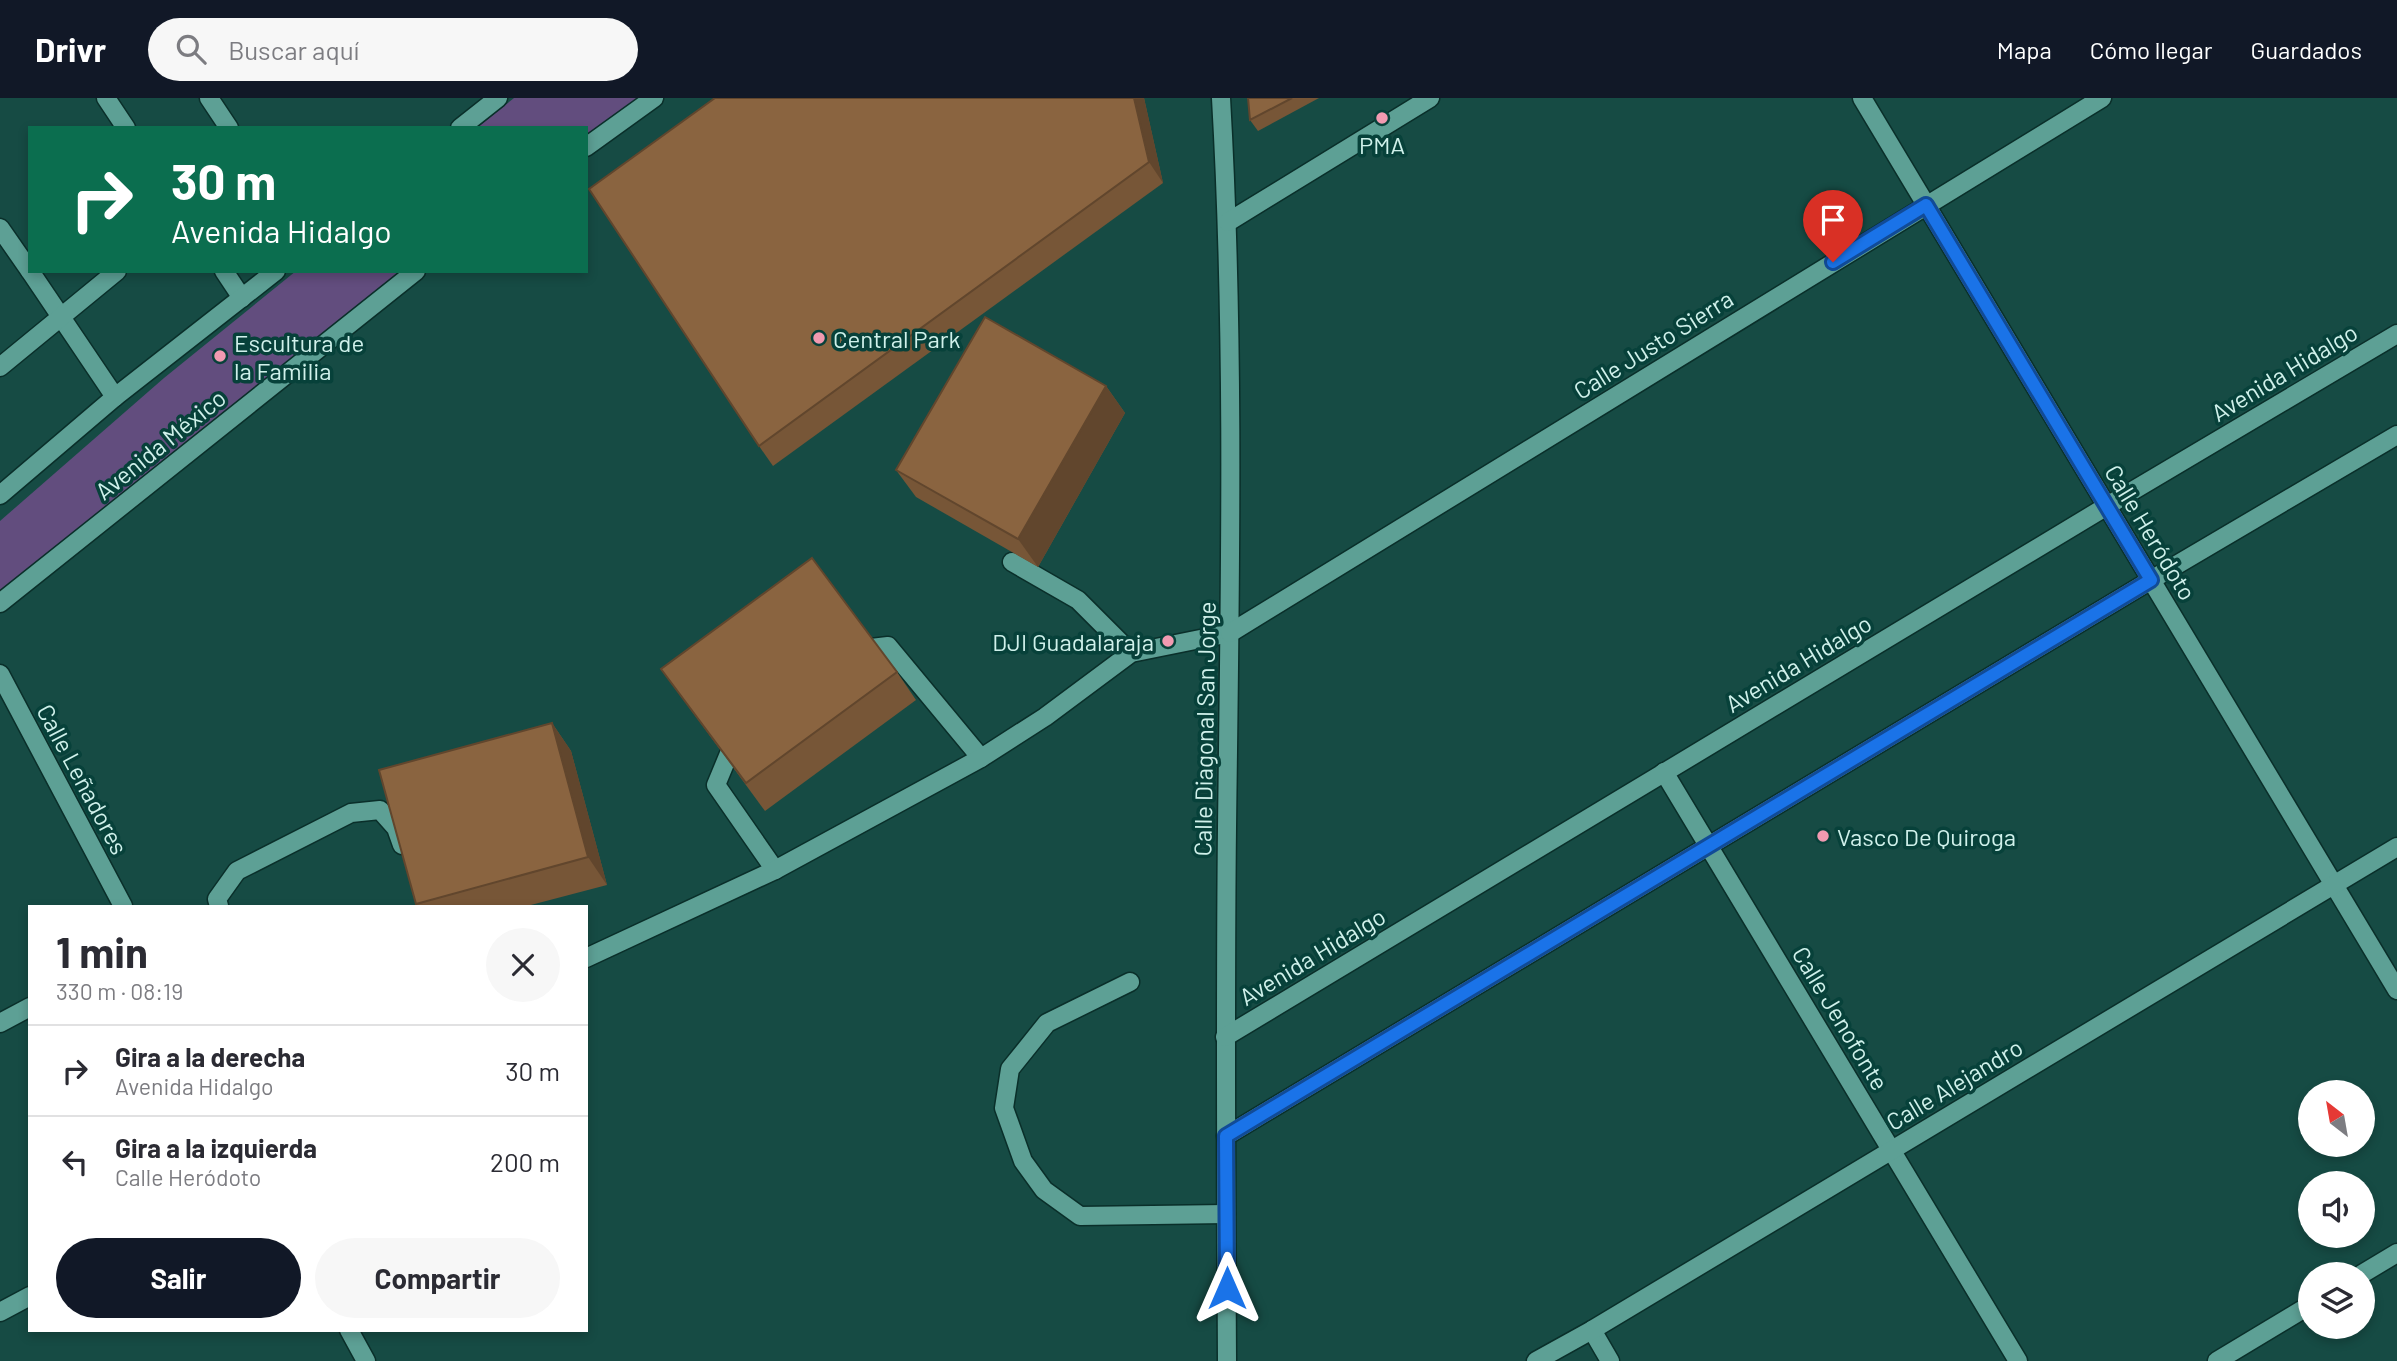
<!DOCTYPE html>
<html lang="es">
<head>
<meta charset="utf-8">
<style>
	body { margin:0; font-family:Barlow,sans-serif; background:#f7f7f7; color:#2b2b33; height:100vh; display:flex; flex-direction:column; font-size:26px; white-space:nowrap }
	* { box-sizing:border-box; margin:0 }
	p { font-size:23px; color:#7c7c81 }
	.icon { flex:none; width:38px; height:38px; fill:none; stroke:currentColor; stroke-width:2; stroke-linecap:round; stroke-linejoin:round }
	.map { position:relative; flex:1; overflow:hidden }
	.details { position:absolute; left:28px; top:807px; width:560px; height:427px; display:flex; flex-direction:column; background:#fff; border-radius:0px; box-shadow:0 4px 10px #0003 }
	.details>* { flex:none }
	.guide { position:absolute; left:28px; top:28px; width:560px; height:147px; border-radius:0px; box-shadow:0 4px 10px #0003; background:#0b6e4f; color:#fff; overflow:hidden }
	.needle { width:46px; rotate:329deg }
	.controls { position:absolute; left:2298px; top:982px; display:grid; gap:14px }
	.controls a { display:grid; place-items:center; width:77px; height:77px; border-radius:50%; background:#fff; box-shadow:0 4px 10px #0003; font-size:35px }
	.pin { position:absolute; display:grid; place-items:center; width:60px; height:60px; color:#fff; margin:-72px -30px; border-radius:50% 50% 50% 0; rotate:-45deg; box-shadow:0 0 7px #0007 }
	.pin .icon { rotate:45deg }
	.me { position:absolute; width:77px; margin:-38px; rotate:0deg; stroke-linejoin:round; filter:drop-shadow(0 0 5px #0008) }
	.turn { display:flex; align-items:center; gap:24px; height:147px; padding:0 28px; font-size:32px }
	.turn .icon { width:91px; height:91px; stroke-width:2.5 }
	.turn b { display:block; font-size:49px; line-height:60px }
	.round { display:grid; place-items:center; flex:none; width:74px; height:74px; border-radius:37px; background:#f7f7f7 }
	.head { display:flex; align-items:center; justify-content:space-between; height:119px; padding:0 28px }
	h1 { font-size:42px; font-weight:700; line-height:52px }
	.primary-button { display:flex; gap:14px; margin-top:auto; padding:14px 28px }
	.primary-button a { flex:1; height:80px; border-radius:42px; background:#111827; color:#fff; font-size:28px; font-weight:700; line-height:80px; text-align:center }
	.primary-button a+a { background:#f7f7f7; color:#2b2b33 }
	ul { padding:0; list-style:none }
	li { display:flex; align-items:center; gap:21px; height:91px; padding:0 28px; border-top:2px solid #e1e1e2 }
	li div { flex:1 }
	li b { display:block; font-size:26px }
	li em { font-style:normal }
	header { display:flex; align-items:center; gap:42px; box-sizing:border-box; height:98px; padding:0 35px; background:#111827; color:#fff }
	header strong { font-size:33px }
	nav { display:flex; gap:38px; margin-inline-start:auto; font-size:24px }
	.search { width:490px; height:63px; background:#f7f7f7; display:flex; align-items:center; gap:18px; box-sizing:border-box; padding:0 24px; border-radius:38px; color:#7c7c81; font-size:26px }
	.map>svg:first-child { display:block }
</style>
</head>
<body>
<header>
<strong>Drivr</strong>
<div class="search"><svg class="icon" aria-label="search" viewBox="0 0 24 24"><circle cx="10" cy="10" r="6"/><path d="M15 15l6 6"/></svg>Buscar aquí</div>
<nav><a>Mapa</a><a>Cómo llegar</a><a>Guardados</a></nav>
</header>
<div class="map">
<svg width="2397" height="1263" viewBox="0 0 2397 1263">
	<rect width="100%" height="100%" fill="#164b44"/>
	<!-- green -->
	<g fill="#624d7e">
		<path d="M514,0H639L586,39V30H477Z"/>
		<path d="M296,173H407L0,497V423L164,280Z"/>
	</g>
	<g fill="none" stroke-linecap="round" stroke-linejoin="round">
		<!-- lane casing -->
		<g stroke="#0a2f2a" stroke-width="21">
			<g id="lane">
				<path d="M106,0L126,30"/>
				<path d="M209,0L229,30"/>
				<path d="M0,130L30,173"/>
				<path d="M30,173L115,299"/>
				<path d="M224,173L242,200"/>
				<path d="M0,269L117,173"/>
				<path d="M1012,464L1078,502L1131,555"/>
				<path d="M854,552L888,548L981,660"/>
				<path d="M738,642L733,646L716,687L775,772"/>
				<path d="M219,808L217,801L237,773L351,715L380,712L396,730L402,747"/>
				<path d="M586,860L775,772L981,660L1045,619L1131,555L1230,535"/>
				<path d="M1130,884L1047,925L1010,971L1004,1010L1023,1063L1044,1092L1080,1118L1226,1116"/>
			</g>
		</g>
		<!-- street casing -->
		<g stroke="#0a2f2a" stroke-width="21">
			<g id="street">
				<path d="M1221,0C1235,243 1230,487 1227,730C1225,908 1226,1085 1227,1263"/>
				<path d="M1862,0L2397,892"/>
				<path d="M1228,124L1430,0"/>
				<path d="M1230,535L2102,0"/>
				<path d="M0,576L123,808"/>
				<path d="M1664,674L2018,1263"/>
				<path d="M0,925L30,909"/>
				<path d="M1225,939L2107,408L2397,236"/>
				<path d="M1226,1038L2151,482L2397,337"/>
				<path d="M2362,1176L2397,1155"/>
				<path d="M0,1214L30,1198"/>
				<path d="M349,1232L366,1263"/>
				<path d="M1592,1232L1610,1263"/>
				<path d="M1536,1263L1592,1232L2397,749"/>
				<path d="M2217,1263L2310,1207"/>
			</g>
		</g>
		<!-- secondary casing -->
		<g stroke="#0a2f2a" stroke-width="21">
			<g id="secondary">
				<path d="M460,30L498,0"/>
				<path d="M586,49L654,0"/>
				<path d="M0,397L115,299L276,173"/>
				<path d="M0,505L416,173"/>
			</g>
		</g>
		<!-- lane -->
		<use href="#lane" stroke="#5da095" stroke-width="18"/>
		<!-- street -->
		<use href="#street" stroke="#5da095" stroke-width="18"/>
		<!-- secondary -->
		<use href="#secondary" stroke="#5da095" stroke-width="18"/>
	</g>
	<!-- wall -->
	<g fill="#775637">
		<path d="M715,0H1144L1163,85L773,368L759,348Z"/>
		<path d="M1248,0H1319L1258,33L1250,22Z"/>
		<path d="M1106,288L1125,315L1038,469L916,399L896,372Z"/>
		<path d="M661,571L897,574L916,602L765,713Z"/>
		<path d="M552,625L571,653L607,787L527,808H417L416,806Z"/>
	</g>
	<!-- shaded-wall -->
	<g fill="#61462d">
		<path d="M1134,0H1144L1163,85L1149,64Z"/>
		<path d="M1106,288L1125,315L1038,469L1018,441Z"/>
		<path d="M552,625L571,653L607,787L588,759Z"/>
	</g>
	<!-- building -->
	<g fill="#8a6440" stroke="#61462d" stroke-width="2">
		<path d="M715,0H1134L1149,64L759,348L589,91Z"/>
		<path d="M1248,0H1292L1250,22Z"/>
		<path d="M985,219L1106,288L1018,441L896,372Z"/>
		<path d="M812,460L897,574L746,685L661,571Z"/>
		<path d="M552,625L588,759L416,806L379,672Z"/>
	</g>
	<g fill="none" stroke-linecap="round" stroke-linejoin="round">
		<!-- route casing -->
		<g stroke="#114b97" stroke-width="18">
			<path id="route" d="M1227,1190L1226,1038L2151,482L1926,107L1833,164"/>
		</g>
		<!-- route -->
		<use href="#route" stroke="#1a73e8" stroke-width="12"/>
	</g>
	<!-- markers -->
	<g fill="#f19ab1" stroke="#07413a" stroke-width="2.5">
		<circle cx="1382" cy="20" r="7"/>
		<circle cx="819" cy="240" r="7"/>
		<circle cx="220" cy="258" r="7"/>
		<circle cx="1168" cy="543" r="7"/>
		<circle cx="1823" cy="738" r="7"/>
	</g>
	<g text-anchor="middle" dominant-baseline="central" stroke-width="7" stroke-linejoin="round" paint-order="stroke">
		<!-- poi labels -->
		<g font-size="24" fill="#d0f1eb" stroke="#07413a" text-anchor="start">
			<text x="1382" y="46" text-anchor="middle">PMA</text>
			<text x="833" y="240">Central Park</text>
			<text x="234" y="244">Escultura de<tspan x="234" dy="28">la Familia</tspan></text>
			<text x="1154" y="543" text-anchor="end">DJI Guadalaraja</text>
			<text x="1837" y="738">Vasco De Quiroga</text>
		</g>
		<!-- street labels -->
		<g font-size="24" fill="#d0f1eb" stroke="#07413a">
			<text transform="translate(1653 246) rotate(-32)">Calle Justo Sierra</text>
			<text transform="translate(2284 274) rotate(-31)">Avenida Hidalgo</text>
			<text transform="translate(160 346) rotate(-39)">Avenida México</text>
			<text transform="translate(2151 434) rotate(59)">Calle Heródoto</text>
			<text transform="translate(1798 565) rotate(-31)">Avenida Hidalgo</text>
			<text transform="translate(1204 631) rotate(-89)">Calle Diagonal San Jorge</text>
			<text transform="translate(83 681) rotate(62)">Calle Leñadores</text>
			<text transform="translate(1312 858) rotate(-31)">Avenida Hidalgo</text>
			<text transform="translate(1841 920) rotate(59)">Calle Jenofonte</text>
			<text transform="translate(1954 986) rotate(-31)">Calle Alejandro</text>
		</g>
	</g>
</svg>
<div class="controls">
<a><svg class="needle" viewBox="-14 -14 28 28"><path d="M0-13l5 13h-10z" fill="#e53935"/><path d="M0 13l5-13h-10z" fill="#7c7c81"/></svg></a>
<a><svg class="icon" aria-label="sound" viewBox="0 0 24 24"><path d="M4 9h4l5-4v14l-5-4H4zM17 9q2 3 0 6"/></svg></a>
<a><svg class="icon" aria-label="layers" viewBox="0 0 24 24"><path d="M12 4l9 5-9 5-9-5zM3 14l9 5 9-5"/></svg></a>
</div>
<div class="pin" style="left:1833px;top:164px;background:#d93025"><svg class="icon" aria-label="arrive" viewBox="0 0 24 24"><path d="M6 21V4h12l-3 4 3 4H6"/></svg></div>
<svg class="me" style="left:1227px;top:1190px" viewBox="-20 -20 40 40"><path d="M0-17L14 15 0 8-14 15z" fill="#1a73e8" stroke="#fff" stroke-width="4"/></svg>
<div class="guide">
<div class="turn"><svg class="icon" aria-label="right" viewBox="0 0 24 24"><path d="M7 20v-9h11M14 6l5 5-5 5"/></svg><div><b>30 m</b>Avenida Hidalgo</div></div>
</div>
<section class="details">
<div class="head"><div><h1>1 min</h1><p>330 m · 08:19</p></div><a class="round"><svg class="icon" aria-label="close" viewBox="0 0 24 24"><path d="M6 6l12 12M18 6L6 18"/></svg></a></div>
<ul>
<li><svg class="icon" aria-label="right" viewBox="0 0 24 24"><path d="M7 20v-9h11M14 6l5 5-5 5"/></svg><div><b>Gira a la derecha</b><p>Avenida Hidalgo</p></div><em>30 m</em></li>
<li><svg class="icon" aria-label="left" viewBox="0 0 24 24"><path d="M17 20v-9H6M10 6l-5 5 5 5"/></svg><div><b>Gira a la izquierda</b><p>Calle Heródoto</p></div><em>200 m</em></li>
</ul>
<div class="primary-button"><a>Salir</a><a>Compartir</a></div>
</section>
</div>
</body>
</html>
